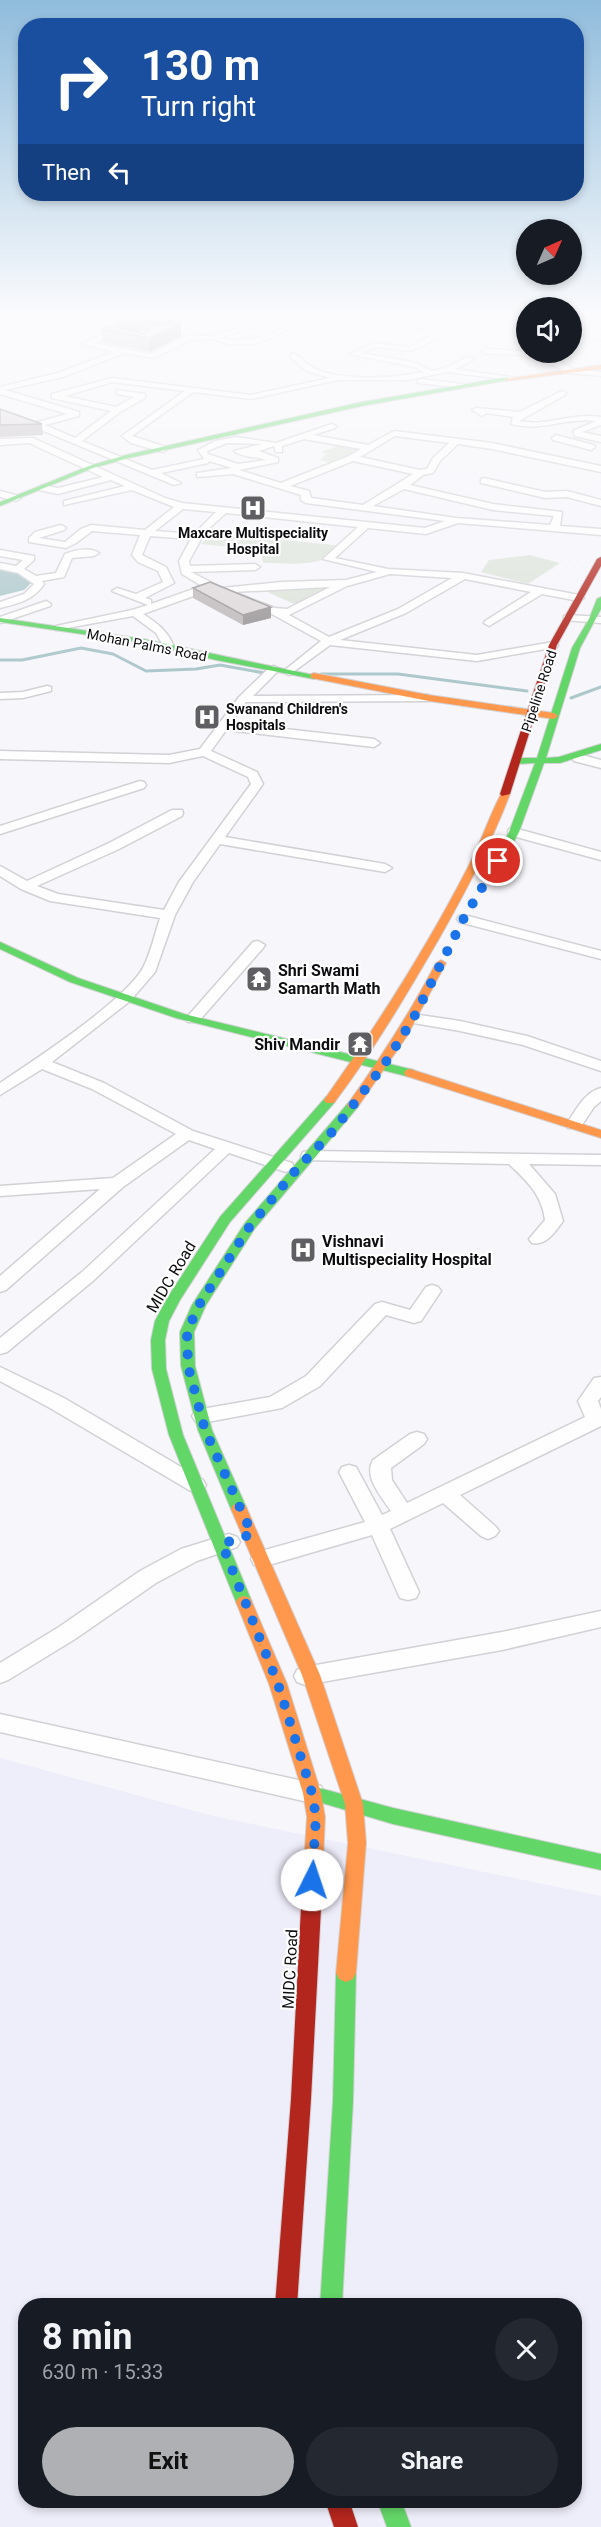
<!DOCTYPE html>
<html lang="en">
<head>
<meta charset="utf-8">
<style>
	body { margin:0; font-family:Roboto,sans-serif; background:#242831; color:#f1f3f6; height:100vh; display:flex; flex-direction:column; font-size:22px; white-space:nowrap }
	* { box-sizing:border-box; margin:0 }
	p { font-size:20px; color:#9ea1a6 }
	.icon { flex:none; width:33px; height:33px; fill:none; stroke:currentColor; stroke-width:2; stroke-linecap:round; stroke-linejoin:round }
	.map { position:relative; flex:1; overflow:hidden }
	.drawer { position:absolute; left:18px; top:2298px; width:564px; height:210px; display:flex; flex-direction:column; background:#171b24; border-radius:24px; box-shadow:0 3px 9px #0003 }
	.drawer>* { flex:none }
	.guide { position:absolute; left:18px; top:18px; width:566px; height:183px; border-radius:24px; box-shadow:0 3px 9px #0003; background:#1a4fa0; color:#fff; overflow:hidden }
	.needle { width:39px; rotate:45deg }
	.fabs { position:absolute; left:516px; top:219px; display:grid; gap:12px }
	.fabs a { display:grid; place-items:center; width:66px; height:66px; border-radius:50%; background:#171b24; box-shadow:0 3px 9px #0003; font-size:30px }
	.pin { position:absolute; display:grid; place-items:center; width:51px; height:51px; color:#fff; margin:-26px; border:3px solid #fff; border-radius:50%; box-shadow:0 2px 6px #0007 }
	.me { position:absolute; width:66px; margin:-33px; rotate:4deg; stroke-linejoin:round; filter:drop-shadow(0 0 4px #0008) }
	.turn { display:flex; align-items:center; gap:21px; height:126px; padding:0 24px; font-size:27px }
	.turn .icon { width:78px; height:78px; stroke-width:2.5 }
	.turn b { display:block; font-size:42px; line-height:51px }
	.then { display:flex; align-items:center; height:57px; padding:0 24px; background:#0003; gap:12px; font-size:22px }
	.round { display:grid; place-items:center; flex:none; width:63px; height:63px; border-radius:32px; background:#242831 }
	.headline { display:flex; align-items:center; justify-content:space-between; height:102px; padding:0 24px }
	h1 { font-size:36px; font-weight:700; line-height:45px }
	.action { display:flex; gap:12px; margin-top:auto; padding:12px 24px }
	.action a { flex:1; height:69px; border-radius:36px; background:#afb0b4; color:#111; font-size:24px; font-weight:700; line-height:69px; text-align:center }
	.action a+a { background:#242831; color:#f1f3f6 }
	.map>svg:first-child { display:block }
</style>
</head>
<body>
<div class="map">
<svg width="601" height="2527" viewBox="0 0 601 2527">
	<rect width="100%" height="100%" fill="#f6f6fb"/>
	<!-- built -->
	<path fill="#eeedfa" fill-rule="evenodd" d="M0,1758L213,1816L601,1896V2527H0ZM26,2306H574V2500H26Z"/>
	<!-- green -->
	<g fill="#dce3d9">
		<path d="M343,444L366,449L335,464L320,460L326,454L321,452Z"/>
		<path d="M214,532L342,546C324,569 289,563 263,563L261,550L201,544Z"/>
		<path d="M530,555L560,563L528,584L481,572L489,560Z"/>
		<path d="M334,586L294,604L263,590Z"/>
	</g>
	<!-- water -->
	<path fill="#adc8cb" d="M0,570L13,571L31,583L24,590L0,596Z"/>
	<g fill="none" stroke-linecap="round" stroke-linejoin="round">
		<!-- stream -->
		<g stroke="#adc8cb" stroke-width="3">
			<path d="M0,660H22L81,648L113,654L146,671L196,669L220,665L270,674"/>
			<path d="M321,674H398L527,691"/>
			<path d="M571,698L601,687"/>
		</g>
		<!-- street casing -->
		<g stroke="#d2d2d6" stroke-width="3">
			<g id="street">
				<path d="M197,316H226L243,319L221,326L219,323L227,320Z"/>
				<path d="M279,316H289L220,338C244,343 264,338 286,326C295,321 302,316 312,316L278,335L254,344H229L213,339L191,340L154,358L124,353L63,377L5,390L79,412V416L45,425L75,438L111,411L52,398V394L112,378L251,395L330,378L307,371L290,357L293,353C300,356 305,363 312,367C337,382 396,378 424,372L414,367L349,354L374,343L409,347L436,333L408,325L410,322L445,331V335L410,351L375,347L361,353L416,363L432,371L445,368L470,356L473,360L455,369L516,378L512,380L447,372L407,380H338L251,399L193,392L132,436L166,447L167,449L163,452L131,443L122,436L185,391L112,382L65,396L116,407L134,397L117,394V390L145,394V398L120,412L82,441L152,470L204,459L198,450L215,441L236,437L276,443L332,424L336,426L335,428L313,435L368,445L394,431L492,443L601,466V472L492,449L458,444L440,461L433,473L423,475L410,485L493,504L562,512L560,526L601,529V535L458,523L426,534L368,528L335,558L388,569L463,573L579,595L584,598L579,601L542,594L489,626L484,623L485,621L531,592L465,579L406,613L340,640L477,655L553,642L558,645L557,647L477,661L330,645L289,675L283,672L285,670L321,641L270,613L210,590L143,614C157,623 168,631 174,647L173,649H165L156,633L133,616L56,630V626L132,610L148,605L112,591L117,588L136,594L163,582L158,571L138,562L132,555L140,535L92,531L76,543L66,548L29,542V538L35,532L61,525L66,528L64,530L39,538L65,542L81,529L91,525L145,530L174,507L132,490L64,505V501L125,486L111,480L58,494L39,490L38,488L42,485L58,488L103,477L29,443L0,445V439L33,438L165,498L182,503L425,528L445,521L306,503L301,500V495L233,474L197,477V473L232,468L209,461L208,463L161,473L181,483L174,485L34,427V423L67,414L0,394V387L58,373L114,352L82,344L120,328L127,330L94,343L150,354L187,336L214,335ZM395,436L449,443L433,458L427,469L420,470L360,457ZM304,439L361,449L349,456L281,483L239,470L278,462V458L259,451L274,446L276,452H282V446ZM227,443L262,444L234,451C243,458 255,456 266,460L238,464L208,454L207,451ZM353,461L413,474L363,505L311,498L309,491L290,486ZM404,489L493,510L554,516L550,525L456,518L373,506ZM183,509L216,512L194,534L155,531ZM226,513L358,527L323,559L377,572L346,580L282,582L222,588L191,572L255,570L260,567L255,564L190,566L189,561L205,532ZM150,536L191,539L179,561L182,574L202,586L151,604V600L145,598L174,583L166,567L142,555ZM390,574L452,578L398,609L329,637L289,615L347,586ZM330,587L287,609L275,608L233,592Z"/>
				<path d="M150,319L189,322L193,324L167,338L164,334L181,325L152,322Z"/>
				<path d="M572,327L601,336V340L572,331Z"/>
				<path d="M485,349L522,351L561,362L573,369L601,372V376L568,373L555,366L521,355L482,353Z"/>
				<path d="M421,379L462,384L466,386L462,388L418,383L417,381Z"/>
				<path d="M562,391L566,393L565,395L519,421C547,427 573,412 601,417V425L582,432L601,436V442L575,436L573,431L596,421C565,417 544,432 511,424L513,417L486,413L482,416L472,410L476,408L520,412Z"/>
				<path d="M556,435L594,445L595,447L591,450L553,440L552,438Z"/>
				<path d="M484,478L545,492L567,491L601,500V506L567,497L545,498L481,483V479Z"/>
				<path d="M0,491L19,496L21,498L16,501L0,497Z"/>
				<path d="M0,550L34,556V560L24,569L36,576L56,573L65,554C75,550 90,547 99,553L94,556L72,558L64,577L42,581L44,584C34,600 17,604 0,608V602L24,594L34,584L18,573L0,569V563L16,566L23,560L0,556Z"/>
				<path d="M46,601L51,604L50,606L0,623V617Z"/>
				<path d="M568,615L601,617V623L564,620V616Z"/>
				<path d="M274,666L280,669L253,696L429,695L435,698L429,701L246,702L231,723L374,739L380,743L374,747L226,730L211,751L257,772L263,784L225,837L385,864L392,868L385,872L220,844L193,882L175,915L155,972L130,1001L52,1062L104,1083L193,1131L292,1163L294,1167L286,1172L229,1153L94,1280L7,1352L0,1354V1338L82,1272L215,1149L189,1140L123,1187L6,1290L0,1292V1276L100,1189L0,1196V1186L113,1178L176,1134L92,1089L42,1069L0,1095V1083C33,1061 128,999 144,966C151,951 155,934 160,918L50,901L21,889L0,876V866L27,881L109,843L172,810H182L183,813L182,816L119,849L37,886L58,894L164,910L179,882L251,784L248,777L203,756L169,763L0,759V751L169,755L200,749L239,697L270,667Z"/>
				<path d="M47,686L51,687V691L23,698L0,699V693L23,692Z"/>
				<path d="M578,754L601,760V768L574,761L572,758Z"/>
				<path d="M140,781L144,782L146,785L144,788L0,834V826Z"/>
				<path d="M514,828L601,852V860L509,835L508,832L509,829Z"/>
				<path d="M464,915L601,951V959L459,922L457,919L459,916Z"/>
				<path d="M258,941L265,945L263,948L198,1022H188L185,1019L188,1016L253,942Z"/>
				<path d="M413,1014L460,1021L527,1036L601,1061V1071L523,1045L460,1031L408,1022L405,1019L408,1016Z"/>
				<path d="M601,1088V1101L594,1107L580,1128H568L566,1125C575,1112 584,1092 601,1088Z"/>
				<path d="M309,1151L601,1155V1165L529,1164L555,1194L563,1221C555,1232 546,1246 532,1243L529,1239L545,1220C542,1195 527,1181 509,1164L303,1160L301,1156L303,1152Z"/>
				<path d="M432,1285L438,1287L441,1291L421,1321L414,1323L386,1315L320,1386L282,1408L202,1423L195,1421L192,1416L195,1411L202,1409L270,1397L306,1376L375,1304L382,1302L410,1310L426,1287Z"/>
				<path d="M0,1367L64,1398L203,1480L206,1485L203,1490L196,1492L189,1490L50,1408L0,1381Z"/>
				<path d="M601,1377V1397L598,1401L601,1409V1426L460,1495L495,1526L499,1531L495,1536L488,1539L481,1536L443,1503L390,1529L419,1592L416,1598L408,1600L400,1598L372,1535L262,1567L254,1565L251,1559L254,1553L365,1522L339,1472L342,1467L349,1465L356,1467L382,1515L391,1511C382,1497 363,1477 373,1460L410,1434L417,1432L424,1434L427,1439L424,1444L391,1468L392,1480L407,1503L585,1417L578,1401L594,1378Z"/>
				<path d="M229,1534L237,1537L240,1542L237,1547L197,1561L156,1583L75,1639L8,1680L0,1683V1663L59,1627L140,1571L181,1549Z"/>
				<path d="M601,1611V1627L502,1650L305,1685L297,1682L294,1676L297,1670L305,1667L502,1632Z"/>
				<path d="M0,1714L312,1783L321,1786L324,1793L321,1800L312,1803L0,1732Z"/>
			</g>
		</g>
		<!-- fast casing -->
		<g stroke="#d2d2d6" stroke-width="2">
			<g id="fast">
				<path d="M507,377L509,380L362,406L129,458L93,468L0,506V502L89,466L126,455L362,402Z"/>
				<path d="M601,597V609L580,648L546,758L559,757L601,744V750L560,763H544L519,832L499,870H491L490,868L509,832L535,763L517,764L512,761L517,758H537L572,648L589,619L597,599Z"/>
				<path d="M0,618L143,639L318,676L314,679L216,660L143,643L0,622Z"/>
				<path d="M0,942L78,978L184,1014L414,1070L416,1073L410,1077L176,1018L70,982L0,949Z"/>
				<path d="M330,1096L334,1097L336,1100L334,1103L230,1222L180,1300L169,1321L165,1340L166,1369L183,1435L252,1602L250,1606L244,1608L238,1606L236,1602L169,1435L152,1369L151,1340L155,1321L166,1300L220,1217L326,1097Z"/>
				<path d="M353,1101L357,1102L359,1105L357,1108L255,1228L206,1305L194,1332L195,1366L212,1430L247,1509L245,1513H233L231,1509L198,1430L181,1366L180,1332L192,1305L245,1223L349,1102Z"/>
				<path d="M312,1786L393,1808L601,1854V1870L393,1824L312,1800L306,1798L303,1793L306,1788Z"/>
				<path d="M346,1964L353,1967L356,1973L353,2101L342,2306H320L333,2101L336,1973L339,1967Z"/>
				<path d="M377,2500H401L411,2527H387Z"/>
			</g>
		</g>
		<!-- slow casing -->
		<g stroke="#d2d2d6" stroke-width="2">
			<g id="slow">
				<path d="M601,365V369L507,381L504,379Z"/>
				<path d="M314,673L429,695L554,713L558,716L554,719L429,701L311,678V674Z"/>
				<path d="M502,792L510,794C491,844 466,891 440,937C407,994 374,1050 334,1103H326L324,1100C377,1025 426,949 468,867C481,843 489,816 502,792Z"/>
				<path d="M441,960L446,963L407,1036L357,1108H349L347,1105C380,1059 410,1013 436,963Z"/>
				<path d="M410,1069L601,1130V1138L406,1076L404,1073L406,1070Z"/>
				<path d="M239,1503L245,1505L247,1509L320,1675L363,1804L366,1843L356,1973L353,1979L346,1982L339,1979L336,1973L348,1843L345,1804L302,1675L231,1509L233,1505Z"/>
				<path d="M244,1596L250,1598L252,1602L287,1684L321,1793L325,1817L321,1908L318,1914L311,1916L304,1914L301,1908L307,1817L303,1793L269,1684L236,1602L238,1598Z"/>
			</g>
		</g>
		<!-- jam casing -->
		<g stroke="#d2d2d6" stroke-width="2">
			<g id="jam">
				<path d="M601,557V566L557,645L510,794L502,796L500,794L549,645L597,559Z"/>
				<path d="M311,1900L318,1902L321,1908L311,2099L297,2306H275L291,2099L301,1908L304,1902Z"/>
				<path d="M325,2500H349L358,2527H334Z"/>
			</g>
		</g>
		<!-- street -->
		<use href="#street" fill="#fefefe" fill-rule="evenodd"/>
		<!-- fast -->
		<use href="#fast" fill="#63d668" fill-rule="evenodd"/>
		<!-- slow -->
		<use href="#slow" fill="#ff974d" fill-rule="evenodd"/>
		<!-- jam -->
		<use href="#jam" fill="#b3261e" fill-rule="evenodd"/>
	</g>
	<!-- wall -->
	<g fill="#bfbabb" fill-rule="evenodd">
		<path d="M174,316V323H181V336L150,352L102,342V329ZM148,330V331L144,334L134,332Z"/>
		<path d="M0,409L42,424L43,435L0,437Z"/>
		<path d="M193,588L271,618L243,625L193,598Z"/>
	</g>
	<!-- shaded-wall -->
	<g fill="#9b9798">
		<path d="M151,316H174V326L181,323V336L150,352L149,338L173,326H147L148,330L134,332L117,328L118,324L134,318Z"/>
		<path d="M271,607V618L243,625V615Z"/>
	</g>
	<!-- building -->
	<g fill="#ded8d9" stroke="#9b9798" stroke-width="1.5">
		<path d="M138,316H151L134,318L118,324L117,328L144,334L149,330L147,326L181,323L149,338L102,329Z"/>
		<path d="M0,409L42,424L0,425Z"/>
		<path d="M210,582L271,607L243,615L193,588Z"/>
	</g>
	<!-- sky -->
	<linearGradient id="sky" x2="0" y2="1"><stop stop-color="#90bcdc"/><stop offset="0.47" stop-color="#fbfbfd"/><stop offset="1" stop-color="#fbfbfd" stop-opacity="0"/></linearGradient>
	<rect width="601" height="670" fill="url(#sky)"/>
	<g fill="none" stroke-linecap="round" stroke-linejoin="round">
		<!-- route -->
		<path stroke="#1a73e8" stroke-width="10" stroke-dasharray="0 18" d="M312,1880L316,1817L312,1793L278,1684L222,1544L252,1534L205,1430L188,1366L187,1332L199,1305L250,1226L296,1170L333,1131L384,1065L413,1019L464,918L498,861"/>
	</g>
	<!-- icons -->
	<defs>
		<g id="hospital-square" transform="scale(1.35)"><rect x="-9" y="-9" width="18" height="18" rx="4" fill="#5f5f63" stroke="#fff"/><path d="M-5-5h3v3.5h4V-5h3V5h-3V1.5h-4V5h-3Z" fill="#fff"/></g>
		<g id="temple-square" transform="scale(1.35)"><rect x="-9" y="-9" width="18" height="18" rx="4" fill="#5f5f63" stroke="#fff"/><path d="M0-6L5-2H3V0L6.5 2.5H4V6H1.5V3h-3V6H-4V2.5H-6.5L-3 0V-2H-5Z" fill="#fff"/></g>
	</defs>
	<g fill-rule="evenodd">
		<use href="#hospital-square" x="253" y="508"/>
		<use href="#hospital-square" x="207" y="717"/>
		<use href="#temple-square" x="259" y="979"/>
		<use href="#temple-square" x="360" y="1044"/>
		<use href="#hospital-square" x="303" y="1250"/>
	</g>
	<g text-anchor="middle" dominant-baseline="central" stroke-width="4.5" stroke-linejoin="round" paint-order="stroke">
		<!-- far-poi labels -->
		<g font-size="14" font-weight="bold" fill="#0e0d11" stroke="#fff">
			<text x="253" y="533">Maxcare Multispeciality<tspan x="253" dy="16">Hospital</tspan></text>
			<text x="226" y="709" text-anchor="start">Swanand Children's<tspan x="226" dy="16">Hospitals</tspan></text>
		</g>
		<!-- far-street labels -->
		<g font-size="14" fill="#0e0d11" stroke="#fff">
			<text transform="translate(147 645) rotate(11)">Mohan Palms Road</text>
			<text transform="translate(539 691) rotate(-72)">Pipeline Road</text>
		</g>
		<!-- poi labels -->
		<g font-size="16" font-weight="bold" fill="#0e0d11" stroke="#fff" text-anchor="start">
			<text x="278" y="970">Shri Swami<tspan x="278" dy="18">Samarth Math</tspan></text>
			<text x="340" y="1044" text-anchor="end">Shiv Mandir</text>
			<text x="322" y="1241">Vishnavi<tspan x="322" dy="18">Multispeciality Hospital</tspan></text>
		</g>
		<!-- street labels -->
		<g font-size="16" fill="#0e0d11" stroke="#fff">
			<text transform="translate(171 1277) rotate(-59)">MIDC Road</text>
			<text transform="translate(290 1969) rotate(-87)">MIDC Road</text>
		</g>
	</g>
</svg>
<div class="fabs">
<a><svg class="needle" viewBox="-14 -14 28 28"><path d="M0-13l5 13h-10z" fill="#e53935"/><path d="M0 13l5-13h-10z" fill="#9ea1a6"/></svg></a>
<a><svg class="icon" aria-label="sound" viewBox="0 0 24 24"><path d="M4 9h4l5-4v14l-5-4H4zM17 9q2 3 0 6"/></svg></a>
</div>
<div class="pin" style="left:498px;top:861px;background:#d93025"><svg class="icon" aria-label="arrive" viewBox="0 0 24 24"><path d="M6 21V4h12l-3 4 3 4H6"/></svg></div>
<svg class="me" style="left:312px;top:1880px" viewBox="-20 -20 40 40"><circle r="19" fill="#fff"/><path d="M0-13L10 11 0 6-10 11z" fill="#1a73e8"/></svg>
<div class="guide">
<div class="turn"><svg class="icon" aria-label="right" viewBox="0 0 24 24"><path d="M7 20v-9h11M14 6l5 5-5 5"/></svg><div><b>130 m</b>Turn right</div></div>
<div class="then">Then<svg class="icon" aria-label="left" viewBox="0 0 24 24"><path d="M17 20v-9H6M10 6l-5 5 5 5"/></svg></div>
</div>
<section class="drawer">
<div class="headline"><div><h1>8 min</h1><p>630 m · 15:33</p></div><a class="round"><svg class="icon" aria-label="close" viewBox="0 0 24 24"><path d="M6 6l12 12M18 6L6 18"/></svg></a></div>
<div class="action"><a>Exit</a><a>Share</a></div>
</section>
</div>
</body>
</html>
